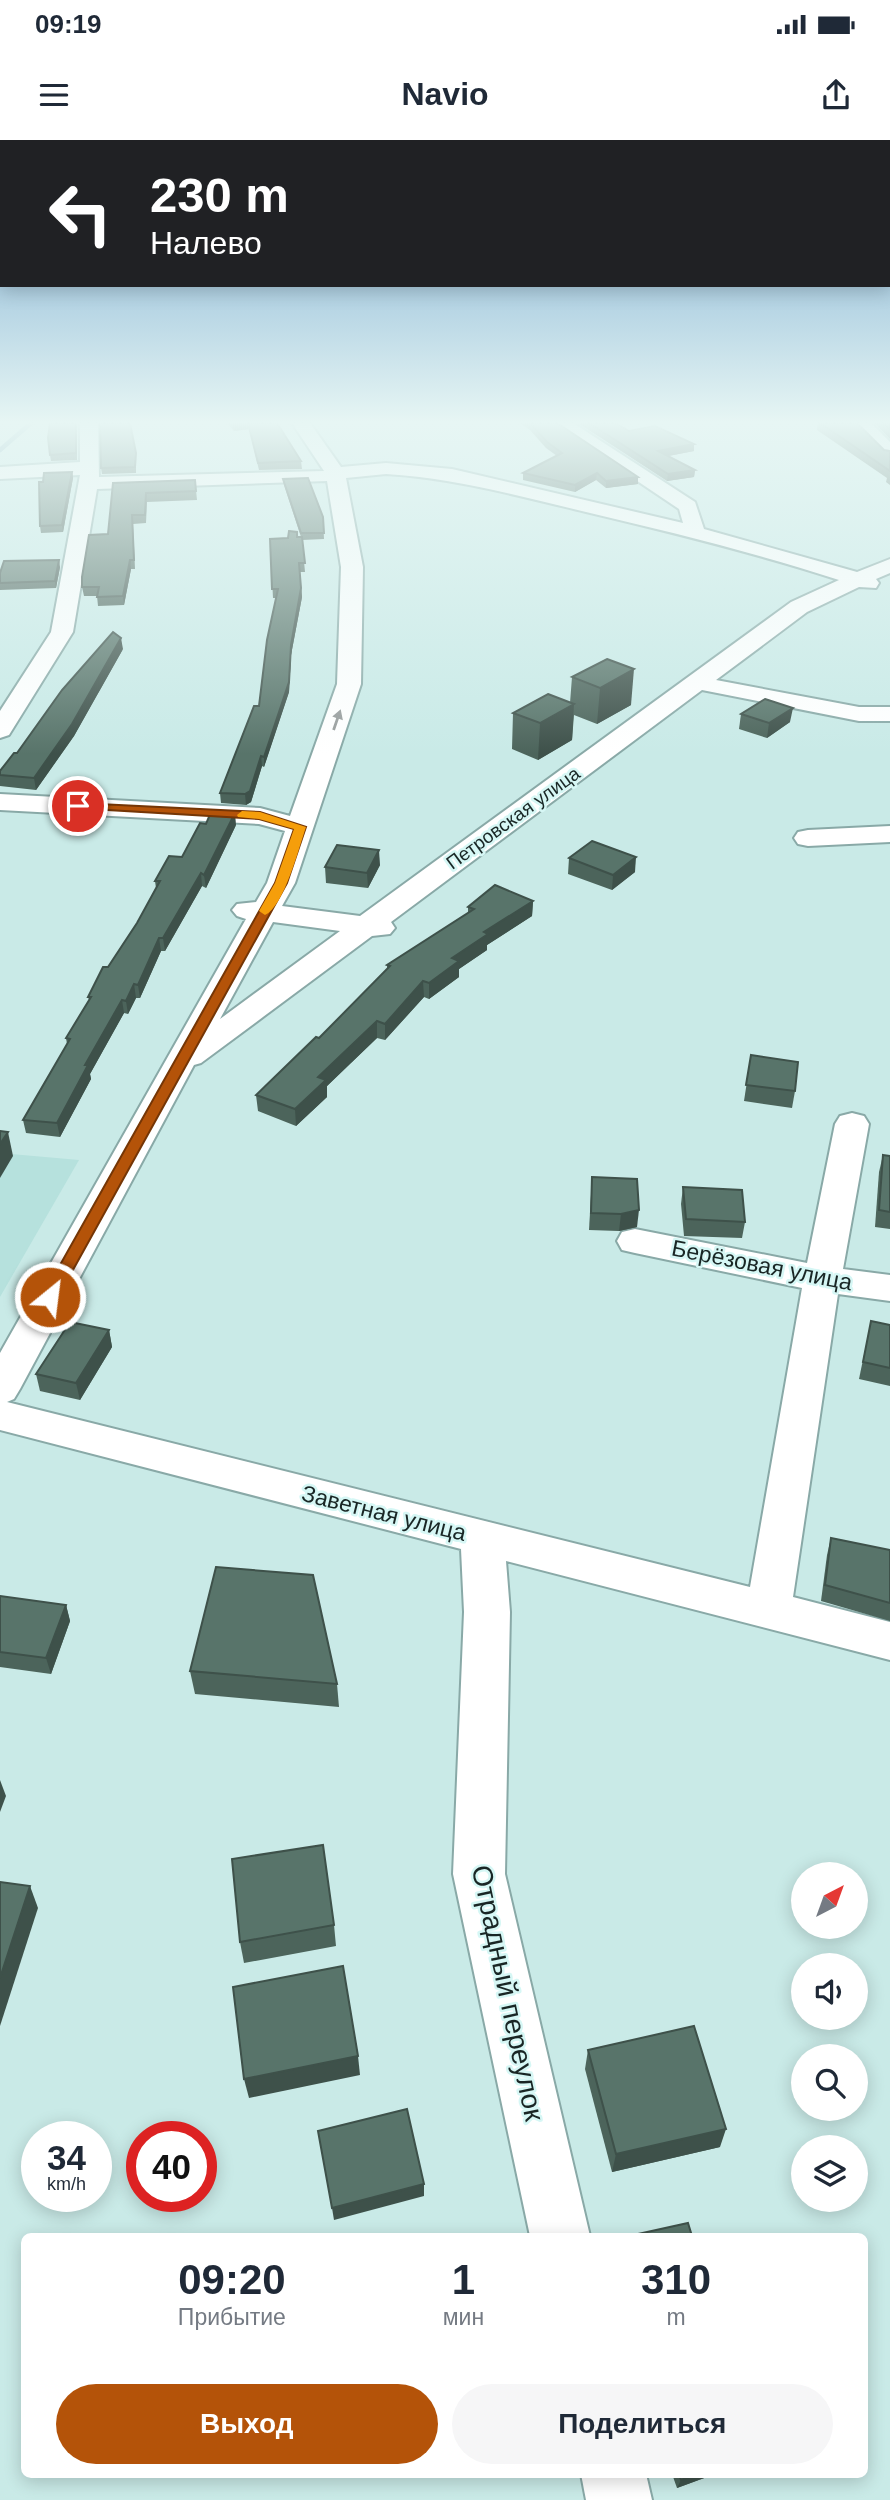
<!DOCTYPE html>
<html lang="ru">
<head>
<meta charset="utf-8">
<style>
	body { margin:0; font-family:Helvetica,sans-serif; background:#f6f6f7; color:#1f2937; height:100vh; display:flex; flex-direction:column; font-size:26px; white-space:nowrap }
	* { box-sizing:border-box; margin:0 }
	p { font-size:23px; color:#747a83 }
	.icon { flex:none; width:38px; height:38px; fill:none; stroke:currentColor; stroke-width:2; stroke-linecap:round; stroke-linejoin:round }
	.map { position:relative; flex:1; overflow:hidden }
	.drawer { position:absolute; left:21px; top:2093px; width:847px; height:245px; display:flex; flex-direction:column; background:#fff; border-radius:10px; box-shadow:0 4px 18px #0003 }
	.drawer>* { flex:none }
	.guide { position:absolute; left:0px; top:0px; width:891px; height:147px; box-shadow:0 4px 18px #0003; background:#202124; color:#fff; overflow:hidden }
	.needle { width:46px; rotate:41deg }
	.buttons { position:absolute; left:791px; top:1722px; display:grid; gap:14px }
	.buttons a { display:grid; place-items:center; width:77px; height:77px; border-radius:50%; background:#fff; box-shadow:0 4px 18px #0003; font-size:35px }
	.speed { position:absolute; left:21px; top:1981px; display:flex; gap:14px; font-size:35px; font-weight:700; text-align:center }
	.speed>* { display:grid; place-content:center; width:91px; height:91px; border-radius:50%; background:#fff; box-shadow:0 4px 18px #0003; line-height:1 }
	.speed small { font-size:18px; font-weight:400 }
	.speed .limit { border:10px solid #d22; background:#fff; color:#111 }
	.pin { position:absolute; display:grid; place-items:center; width:60px; height:60px; color:#fff; margin:-30px; border:4px solid #fff; border-radius:50%; box-shadow:0 2px 7px #0007 }
	.me { position:absolute; width:77px; margin:-38px; rotate:29deg; stroke-linejoin:round; filter:drop-shadow(0 0 5px #0008) }
	.turn { display:flex; align-items:center; gap:24px; height:147px; padding:0 35px; font-size:32px }
	.turn .icon { width:91px; height:91px; stroke-width:2.5 }
	.turn b { display:block; font-size:49px; line-height:60px }
	.eta { display:flex; justify-content:space-evenly; align-items:center; height:119px; text-align:center }
	.eta b { font-size:42px; font-weight:700; line-height:49px }
	.primary-button { display:flex; gap:14px; margin-top:auto; padding:14px 35px }
	.primary-button a { flex:1; height:80px; border-radius:42px; background:#b45309; color:#fff; font-size:28px; font-weight:700; line-height:80px; text-align:center }
	.primary-button a+a { background:#f6f6f7; color:#1f2937 }
	.status { display:flex; justify-content:space-between; align-items:center; height:49px; padding:0 35px; background:#fff; direction:ltr }
	.status svg { height:19px; fill:currentColor }
	header { display:flex; justify-content:space-between; align-items:center; height:91px; padding:0 35px; background:#fff; font-size:32px; font-weight:700 }
	.map>svg:first-child { display:block }
</style>
</head>
<body>
<div class="status"><b>09:19</b><svg viewBox="0 0 49 12"><path d="M0 12V9h3v3zM5 12V6h3v6zM10 12V3h3v9zM15 12V0h3v12zM26 1h20v11H26zM47 4h2v5h-2z"/></svg></div>
<header><svg class="icon" aria-label="menu" viewBox="0 0 24 24"><path d="M4 6h16M4 12h16M4 18h16"/></svg>Navio<svg class="icon" aria-label="share" viewBox="0 0 24 24"><path d="M12 15V3M7 8l5-5 5 5M5 13v7h14v-7"/></svg></header>
<div class="map">
<svg width="890" height="2360" viewBox="0 0 890 2360">
	<rect width="100%" height="100%" fill="#c9eae7"/>
	<!-- built -->
	<path fill="#b6e1dd" d="M0,1013L79,1020L0,1157Z"/>
	<g fill="none" stroke-linecap="round" stroke-linejoin="round">
		<!-- stream -->
		<path stroke="#5e90a7" stroke-width="4.5" d="M0,310L31,283"/>
		<!-- minor casing -->
		<g stroke="#89a9a7" stroke-width="4">
			<g id="minor">
				<path d="M80,283H98L99,337L324,331L292,283H310L341,327L386,323L452,329L683,383L679,369L551,283H573L695,362L704,389L857,432L890,419V433L876,439L879,443L876,448L859,447L807,472L716,540L859,567H890V581H859L702,550L391,782L395,788L390,794L372,796L201,923L194,925L20,1249L14,1259L7,1262L750,1447L802,1148L635,1113L622,1110L617,1101L622,1092L635,1089L807,1123L835,984L840,976L852,973L864,976L869,984L843,1129L890,1135V1161L838,1154L793,1457L890,1482V1520L506,1421L510,1472L505,1734L590,2096H530L453,1734L464,1472L461,1409L0,1290V1213L246,779L237,776L232,770L237,764L256,762L267,743L285,691L259,684L0,670V654L260,668L290,676L337,544L341,427L327,341L97,349L73,492L9,595L0,598V571L51,492L80,335L0,339V327L80,322ZM386,334C454,338 519,356 586,372C671,392 756,413 839,440L791,462L360,776L282,766L295,743L361,544L363,427L346,338ZM273,782L340,791L220,879Z"/>
				<path d="M851,283H871L890,302V318L883,316Z"/>
				<path d="M890,686V702L808,706L798,704L794,698L798,692L808,690Z"/>
				<path d="M581,2334H646L652,2360H586Z"/>
			</g>
		</g>
		<!-- minor -->
		<use href="#minor" fill="#fff" fill-rule="evenodd"/>
	</g>
	<!-- wall -->
	<g fill="#4c645b">
		<path d="M77,283V320L51,321L50,315Z"/>
		<path d="M227,283H277L301,321L302,329L259,330L249,289L234,291Z"/>
		<path d="M520,283H557L638,344L606,348L596,340L575,352L523,340V333L557,316L546,308L530,290Z"/>
		<path d="M578,283H615L629,291L694,311L668,316L695,330L694,337L667,341Z"/>
		<path d="M818,283H857L884,310L890,311V345L886,342L887,338L817,290Z"/>
		<path d="M875,283H890V299Z"/>
		<path d="M136,319V333L102,334L101,328Z"/>
		<path d="M72,332L73,338L63,392L41,393L40,386Z"/>
		<path d="M283,339L323,377L324,399L302,400L305,432H300L302,457L291,515L289,552L264,627L262,626L251,662L246,665L221,663L220,653L259,566L276,458H273L270,399L301,397L284,345Z"/>
		<path d="M195,340L197,360L147,362L146,383L133,384L135,429H131L124,465L98,466L97,456H84L82,447L108,394L113,343Z"/>
		<path d="M60,427L56,448L0,450V433Z"/>
		<path d="M123,509L74,596L36,650L0,646V631Z"/>
		<path d="M607,519L631,565L597,584L574,575L572,600L538,620L512,609L513,573L570,563L572,537Z"/>
		<path d="M741,574L790,582L767,598L739,589Z"/>
		<path d="M236,685L206,748L202,746L165,811H161L140,858H136L128,874L124,873L90,934L91,939L60,997L26,993L23,980L67,904L66,898L89,860L88,857L137,783L156,748L155,741L182,717Z"/>
		<path d="M569,718L635,732L612,750L568,734Z"/>
		<path d="M380,725L368,748L326,743L325,727Z"/>
		<path d="M533,761L532,776L487,805V810L459,829V837L429,859L424,857L385,900L377,898L327,946V957L296,986L258,971L256,955L319,898L387,830V825L468,773V767Z"/>
		<path d="M751,915L795,951L792,968L744,961Z"/>
		<path d="M883,1015L890,1016V1089L875,1087L879,1032Z"/>
		<path d="M592,1037L637,1087L619,1091L589,1090Z"/>
		<path d="M683,1047L745,1082L742,1098L684,1096L681,1064Z"/>
		<path d="M871,1181L890,1185V1246L859,1239Z"/>
		<path d="M109,1190L112,1207L80,1260L40,1251L36,1234Z"/>
		<path d="M831,1398L890,1410V1481L821,1461L827,1415Z"/>
		<path d="M0,1456L66,1465L70,1481L51,1534L0,1527Z"/>
		<path d="M190,1531L337,1544L339,1567L195,1554Z"/>
		<path d="M334,1785L336,1806L244,1823L240,1802Z"/>
		<path d="M588,1910L720,2007L612,2032L585,1929Z"/>
		<path d="M672,2334H715L677,2348Z"/>
	</g>
	<!-- shaded-wall -->
	<g fill="#3e514a">
		<path d="M248,283L249,289L234,291L233,284Z"/>
		<path d="M694,304V311L658,318V311Z"/>
		<path d="M695,330L694,337L667,341L668,334Z"/>
		<path d="M72,332L73,338L63,392L62,385Z"/>
		<path d="M597,333L596,340L575,352V345Z"/>
		<path d="M638,337V344L606,348V341Z"/>
		<path d="M59,420L60,427L56,448L55,441Z"/>
		<path d="M130,420L131,429L124,465L123,456Z"/>
		<path d="M301,448L302,457L291,515L289,552L264,627V617L291,505Z"/>
		<path d="M121,498L123,509L74,596L36,650L34,638Z"/>
		<path d="M634,529L631,565L597,584L600,548Z"/>
		<path d="M574,564L572,600L538,620L540,583Z"/>
		<path d="M793,568L790,582L767,598L769,583Z"/>
		<path d="M261,616L262,626L251,662L246,665L245,654Z"/>
		<path d="M235,673L236,685L206,748L204,735Z"/>
		<path d="M379,710L380,725L368,748L367,733Z"/>
		<path d="M636,717L635,732L612,750L613,735Z"/>
		<path d="M201,733L202,746L165,811L163,798Z"/>
		<path d="M533,761L532,776L487,805V810L459,829V837L429,859V843L452,818L484,792Z"/>
		<path d="M159,798L161,811L140,858L138,845Z"/>
		<path d="M423,841L424,857L385,900V884Z"/>
		<path d="M134,844L136,858L128,874L126,861Z"/>
		<path d="M122,860L124,873L90,934L91,939L60,997L57,983L85,925Z"/>
		<path d="M377,881V898L327,946V957L296,986L295,969L318,937Z"/>
		<path d="M8,992L13,1016L0,1038V1004Z"/>
		<path d="M639,1070L637,1087L619,1091L621,1074Z"/>
		<path d="M109,1190L112,1207L80,1260L76,1243Z"/>
		<path d="M66,1465L70,1481L51,1534L46,1518Z"/>
		<path d="M0,1640L6,1656L0,1672Z"/>
		<path d="M30,1746L38,1768L0,1886V1838Z"/>
		<path d="M358,1916L360,1935L249,1958L244,1939Z"/>
		<path d="M726,1989L720,2007L612,2032L616,2014Z"/>
		<path d="M424,2044V2056L334,2080L332,2068Z"/>
		<path d="M695,2334H715L677,2348L681,2340Z"/>
	</g>
	<!-- building -->
	<g fill="#58746a" stroke="#3e514a" stroke-width="2">
		<path d="M50,283H76V313L50,315L48,298Z"/>
		<path d="M100,283H130L136,313L135,327L101,328Z"/>
		<path d="M248,283H277L301,321L258,323Z"/>
		<path d="M530,283H557L638,337L606,341L597,333L575,345L523,333L562,313L547,302Z"/>
		<path d="M589,283H615L629,291L655,286L694,304L658,311L695,330L668,334Z"/>
		<path d="M820,283H857L884,310L890,311V331Z"/>
		<path d="M884,283H890V290Z"/>
		<path d="M72,332L62,385L40,386L39,342H43L44,333Z"/>
		<path d="M308,338L323,377L324,393H301L283,339Z"/>
		<path d="M195,340L196,351L146,353L145,375H132L134,420H130L123,456L97,457L99,447H82V437L89,395L108,394L113,343Z"/>
		<path d="M289,391L297,392V397H302L305,423H299L301,448L291,505L289,542L264,617L261,616L250,651L245,654L220,653L254,566H259L267,500L278,449H272L270,399L288,398Z"/>
		<path d="M59,420L55,441L0,443V433L4,421Z"/>
		<path d="M113,492L121,498L72,584L34,638L0,635V631L14,613H17L62,550Z"/>
		<path d="M607,519L634,529L600,548L572,537Z"/>
		<path d="M548,554L574,564L540,583L513,573Z"/>
		<path d="M765,559L793,568L769,583L741,574Z"/>
		<path d="M211,672L235,673L204,735L201,733L163,798H159L138,845L134,844L126,861L122,860L85,925H88L57,983L23,980L70,899L66,898L91,857H88L103,827H108L137,783L160,741H155L169,716L182,717L200,683L206,684Z"/>
		<path d="M592,701L636,717L613,735L569,718Z"/>
		<path d="M337,705L379,710L367,733L325,727Z"/>
		<path d="M495,745L533,761L484,792L488,794L452,818L459,821L429,843L423,841L385,884L377,881L318,937L326,940L295,969L256,955L316,897L319,898L390,826L387,825L474,769L468,767Z"/>
		<path d="M751,915L798,922L795,951L746,945Z"/>
		<path d="M0,991L8,992L0,1004Z"/>
		<path d="M883,1015L890,1016V1072L879,1070Z"/>
		<path d="M592,1037L637,1039L639,1070L621,1074L591,1073Z"/>
		<path d="M683,1047L742,1050L745,1082L686,1079Z"/>
		<path d="M871,1181L890,1185V1228L863,1222Z"/>
		<path d="M70,1182L109,1190L76,1243L36,1234Z"/>
		<path d="M831,1398L890,1410V1463L825,1445Z"/>
		<path d="M216,1427L313,1435L337,1544L190,1531Z"/>
		<path d="M0,1456L66,1465L46,1518L0,1512Z"/>
		<path d="M323,1705L334,1785L240,1802L232,1719Z"/>
		<path d="M0,1742L30,1746L0,1838Z"/>
		<path d="M343,1826L358,1916L244,1939L233,1847Z"/>
		<path d="M694,1886L726,1989L616,2014L588,1910Z"/>
		<path d="M407,1969L424,2044L332,2068L318,1991Z"/>
		<path d="M688,2083L692,2096H629Z"/>
		<path d="M679,2334H695L681,2340Z"/>
	</g>
	<!-- one-way arrows -->
	<defs><path id="oneway-solid" d="M-6-.8H1V-3.2L6.5 0L1 3.2V.8H-6Z" transform="scale(1.75)"/></defs>
	<use fill="#989d9d" href="#oneway-solid" transform="translate(337 580) rotate(-71)"/>
	<!-- sky -->
	<linearGradient id="sky" x2="0" y2="1"><stop stop-color="#71a6ce"/><stop offset="0.46" stop-color="#e7f6f4"/><stop offset="1" stop-color="#e7f6f4" stop-opacity="0"/></linearGradient>
	<rect width="890" height="614" fill="url(#sky)"/>
	<!-- route -->
	<path fill="#b45309" stroke="#753606" stroke-width="2" d="M78,663L260,672L306,687L287,743L58,1157L50,1163L42,1157L275,743L294,689L259,679L74,668V664Z"/>
	<!-- slow -->
	<path fill="#f59e0b" d="M242,671L260,672L306,687C299,707 284,767 265,775L259,771L275,743L294,689L259,679L238,677L237,675Z"/>
	<g text-anchor="middle" dominant-baseline="central" stroke-width="5" stroke-linejoin="round" paint-order="stroke">
		<!-- far-street labels -->
		<g font-size="19" fill="#192625" stroke="#d6f7f5">
			<text transform="translate(513 678) rotate(-36)">Петровская улица</text>
		</g>
		<!-- street labels -->
		<g font-size="23" fill="#192625" stroke="#d6f7f5">
			<text transform="translate(762 1125) rotate(11)">Берёзовая улица</text>
			<text transform="translate(384 1373) rotate(14)">Заветная улица</text>
		</g>
		<!-- near-street labels -->
		<g font-size="28" fill="#192625" stroke="#d6f7f5">
			<text transform="translate(508 1853) rotate(78)">Отрадный переулок</text>
		</g>
	</g>
</svg>
<div class="buttons">
<a><svg class="needle" viewBox="-14 -14 28 28"><path d="M0-13l5 13h-10z" fill="#e53935"/><path d="M0 13l5-13h-10z" fill="#747a83"/></svg></a>
<a><svg class="icon" aria-label="sound" viewBox="0 0 24 24"><path d="M4 9h4l5-4v14l-5-4H4zM17 9q2 3 0 6"/></svg></a>
<a><svg class="icon" aria-label="search" viewBox="0 0 24 24"><circle cx="10" cy="10" r="6"/><path d="M15 15l6 6"/></svg></a>
<a><svg class="icon" aria-label="layers" viewBox="0 0 24 24"><path d="M12 4l9 5-9 5-9-5zM3 14l9 5 9-5"/></svg></a>
</div>
<div class="speed"><div>34<small>km/h</small></div><div class="limit">40</div></div>
<div class="pin" style="left:78px;top:666px;background:#d93025"><svg class="icon" aria-label="arrive" viewBox="0 0 24 24"><path d="M6 21V4h12l-3 4 3 4H6"/></svg></div>
<svg class="me" style="left:50px;top:1157px" viewBox="-20 -20 40 40"><circle r="17" fill="#b45309" stroke="#fff" stroke-width="3"/><path d="M0-11L8 9 0 5-8 9z" fill="#fff"/></svg>
<div class="guide">
<div class="turn"><svg class="icon" aria-label="left" viewBox="0 0 24 24"><path d="M17 20v-9H6M10 6l-5 5 5 5"/></svg><div><b>230 m</b>Налево</div></div>
</div>
<section class="drawer">
<div class="eta">
<div><b>09:20</b><p>Прибытие</p></div>
<div><b>1</b><p>мин</p></div>
<div><b>310</b><p>m</p></div>
</div>
<div class="primary-button"><a>Выход</a><a>Поделиться</a></div>
</section>
</div>
</body>
</html>
